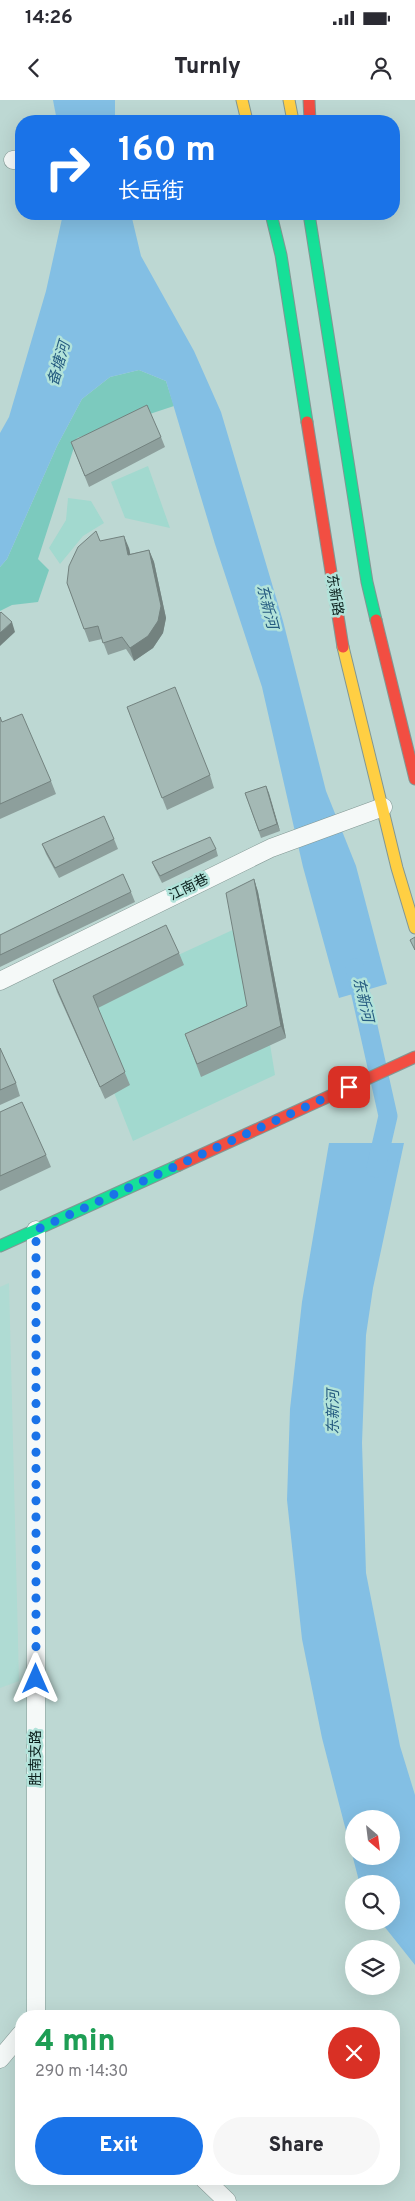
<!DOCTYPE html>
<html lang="en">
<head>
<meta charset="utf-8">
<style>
	body { margin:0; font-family:Overpass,"Noto Sans SC",sans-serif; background:#f7f7f7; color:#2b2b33; height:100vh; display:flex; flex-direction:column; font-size:19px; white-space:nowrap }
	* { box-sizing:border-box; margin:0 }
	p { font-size:16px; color:#7c7c81 }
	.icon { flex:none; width:28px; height:28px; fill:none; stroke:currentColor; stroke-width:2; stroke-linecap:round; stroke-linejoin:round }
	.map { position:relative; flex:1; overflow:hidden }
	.details { position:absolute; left:15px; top:1910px; width:385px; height:175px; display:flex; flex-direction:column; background:#fff; border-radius:20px; box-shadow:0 5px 20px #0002 }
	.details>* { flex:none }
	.hud { position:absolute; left:15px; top:15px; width:385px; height:105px; border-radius:20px; box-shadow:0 5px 20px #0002; background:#1a73e8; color:#fff; overflow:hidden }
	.needle { width:32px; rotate:152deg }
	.tools { position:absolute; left:345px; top:1710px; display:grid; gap:10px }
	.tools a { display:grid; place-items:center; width:55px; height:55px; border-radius:50%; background:#fff; box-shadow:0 5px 20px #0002; font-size:25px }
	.pin { position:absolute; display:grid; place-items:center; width:42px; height:42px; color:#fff; margin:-21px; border-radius:10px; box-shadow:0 2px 8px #0006 }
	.me { position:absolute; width:55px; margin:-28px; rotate:0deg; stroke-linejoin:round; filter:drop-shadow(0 0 4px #0008) }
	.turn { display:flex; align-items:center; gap:18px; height:105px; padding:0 20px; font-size:22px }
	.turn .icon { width:65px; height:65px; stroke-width:2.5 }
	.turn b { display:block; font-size:35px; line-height:42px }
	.round { display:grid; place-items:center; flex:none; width:52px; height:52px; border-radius:26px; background:#f7f7f7 }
	.summary { display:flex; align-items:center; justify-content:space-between; height:85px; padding:0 20px }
	h1 { font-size:30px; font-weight:800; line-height:38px; color:#1e9e55 }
	.cta { display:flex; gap:10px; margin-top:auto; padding:10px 20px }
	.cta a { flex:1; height:58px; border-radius:30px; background:#1a73e8; color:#fff; font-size:20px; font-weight:800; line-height:58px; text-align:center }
	.cta a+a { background:#f7f7f7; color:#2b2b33 }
	.status { display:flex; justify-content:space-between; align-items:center; height:35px; padding:0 25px; background:#fff; direction:ltr }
	.status svg { height:14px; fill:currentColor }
	header { display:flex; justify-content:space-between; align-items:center; height:65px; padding:0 20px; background:#fff; font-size:22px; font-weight:800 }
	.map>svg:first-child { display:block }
</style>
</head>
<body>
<div class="status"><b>14:26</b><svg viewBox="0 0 49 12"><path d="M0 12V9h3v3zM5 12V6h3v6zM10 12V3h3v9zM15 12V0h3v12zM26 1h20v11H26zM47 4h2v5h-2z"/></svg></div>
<header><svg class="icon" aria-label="back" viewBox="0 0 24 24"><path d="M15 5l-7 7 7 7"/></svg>Turnly<svg class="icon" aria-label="person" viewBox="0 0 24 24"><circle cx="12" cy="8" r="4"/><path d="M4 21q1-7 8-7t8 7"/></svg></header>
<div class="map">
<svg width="415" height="2101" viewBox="0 0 415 2101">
	<rect width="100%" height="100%" fill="#bdd8d3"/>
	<!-- built -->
	<path fill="#afdbd3" d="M9,1183L19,1581L0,1588V1187Z"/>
	<!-- green -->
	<g fill="#a2d9cf">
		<path d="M148,366L170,428L125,418L111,382Z"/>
		<path d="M68,398L91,401L104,423L83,436L60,464L49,448L66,420Z"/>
		<path d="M250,822L275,975L133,1041L78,901Z"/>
	</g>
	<!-- forest -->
	<path fill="#7ccabe" d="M139,270L166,281L174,306L77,338L38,459L49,470L38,502L12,505L0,511V467L7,459L57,346L82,299L110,277Z"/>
	<!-- water -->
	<g fill="#83bfe4" fill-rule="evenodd">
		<path d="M53,0H115V21H57Z"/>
		<path d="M63,114H131L141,156L194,251L221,312L283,521L326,691L356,766L387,884L339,898L303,767L262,587L215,444L166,281L139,270L110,277L82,299L57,346L7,459L0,467V333L9,317L46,191Z"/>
		<path d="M329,1043H404L373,1188L366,1235L362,1343L366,1473L400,1646L415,1695V1865L380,1821H391V1784H360L359,1781L322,1638L302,1539L287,1400L290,1309L302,1202ZM354,1719H391V1756H354Z"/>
	</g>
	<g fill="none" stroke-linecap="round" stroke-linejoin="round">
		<!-- canal -->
		<path stroke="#83bfe4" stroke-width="19" d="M355,868L388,1016L376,1068"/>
		<!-- street casing -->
		<g stroke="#829793" stroke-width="19">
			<g id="street">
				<path d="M13,60L21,59"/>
				<path d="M0,881L271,748L383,707"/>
				<path d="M36,1130V1916"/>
				<path d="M0,1959L21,1934"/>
				<path d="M204,2079L227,2101"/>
			</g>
		</g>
		<!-- fast casing -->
		<g stroke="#829793" stroke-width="13">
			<g id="fast">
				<path d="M271,114L281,155L307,322"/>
				<path d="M309,114L367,482L376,520"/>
				<path d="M0,1146L179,1065"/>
			</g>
		</g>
		<!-- slow casing -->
		<g stroke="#829793" stroke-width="13">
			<g id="slow">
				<path d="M242,0L247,21"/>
				<path d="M289,0L293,21"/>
				<path d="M343,547L397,768L415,828"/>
			</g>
		</g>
		<!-- jam casing -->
		<g stroke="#829793" stroke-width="13">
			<g id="jam">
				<path d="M309,0L310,21"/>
				<path d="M307,322L343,547"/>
				<path d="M376,520L415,679"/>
				<path d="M179,1065L415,957"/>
			</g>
		</g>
		<!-- street -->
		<use href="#street" stroke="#f5f9f8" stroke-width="18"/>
		<!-- fast -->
		<use href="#fast" stroke="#16e098" stroke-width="11"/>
		<!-- slow -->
		<use href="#slow" stroke="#ffcf43" stroke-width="11"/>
		<!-- jam -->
		<use href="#jam" stroke="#f24e42" stroke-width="11"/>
	</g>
	<!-- wall -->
	<g fill="#8d9f9c">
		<path d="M161,337L165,347L89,387L71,342Z"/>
		<path d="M100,441L129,448L130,454L149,450L154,462L166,518L163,533L153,548L134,561L126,549L108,555L102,539L89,542L67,483Z"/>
		<path d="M127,607L210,675L214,688L167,710Z"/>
		<path d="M0,617L2,622L51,681L56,694L0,719Z"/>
		<path d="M266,686L280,731L261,738L245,693Z"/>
		<path d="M114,739L118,749L59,778L46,754L42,744Z"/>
		<path d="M216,749L218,756L162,783L155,769L152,762Z"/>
		<path d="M254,779L258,792L286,938L201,977L185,934L247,906Z"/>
		<path d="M131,792L135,802L0,867V835Z"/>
		<path d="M179,853L184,865L98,908L130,985L105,999L57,892L53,880Z"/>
		<path d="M0,948L16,983L20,996L0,1005Z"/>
		<path d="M0,1012L46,1055L51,1067L0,1091Z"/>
	</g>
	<!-- shaded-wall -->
	<g fill="#73827f">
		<path d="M124,436L129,448L133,467L128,455Z"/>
		<path d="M149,450L154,462L166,518L163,533L153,548L134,561L130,548Z"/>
		<path d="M12,522L15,532L0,546V533Z"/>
		<path d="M266,686L269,693L280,731L277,724Z"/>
		<path d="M254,779L258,792L286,938L281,926Z"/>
	</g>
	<!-- building -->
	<g fill="#a4b9b5" stroke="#73827f">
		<path d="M147,305L161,337L85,376L71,342Z"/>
		<path d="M96,431L100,441L124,436L128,455L149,450L161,506L158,521L148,536L130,548L122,537L103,543L98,526L84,529L67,483L69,466L78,447Z"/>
		<path d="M1,512L12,522L0,533V513Z"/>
		<path d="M175,587L210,675L162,698L127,607Z"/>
		<path d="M22,614L51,681L0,704V617L2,622Z"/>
		<path d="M266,686L277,724L259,731L245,693Z"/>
		<path d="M104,716L114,739L55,768L42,744Z"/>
		<path d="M210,737L216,749L160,776L152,762Z"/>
		<path d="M123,774L131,792L0,855V835Z"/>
		<path d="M254,779L281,926L197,964L185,934L247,906L226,793Z"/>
		<path d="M166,825L179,853L93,896L125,972L100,987L53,880Z"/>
		<path d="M415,837V850L410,840Z"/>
		<path d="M0,948L16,983L0,990Z"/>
		<path d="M22,1002L46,1055L0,1076V1012Z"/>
	</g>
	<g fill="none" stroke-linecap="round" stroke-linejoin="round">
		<!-- route -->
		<path stroke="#1a73e8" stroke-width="9" stroke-dasharray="0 16.2" d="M36,1579V1130L349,987"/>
	</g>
	<g text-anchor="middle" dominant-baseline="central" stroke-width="5" stroke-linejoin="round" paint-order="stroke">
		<!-- street labels -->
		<g font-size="14" fill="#0b1f1c" stroke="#b2e3da">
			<text transform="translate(334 495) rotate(81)">东新路</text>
			<text transform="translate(189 788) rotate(-26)">江南巷</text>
			<text transform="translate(36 1658) rotate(-90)">胜南支路</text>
		</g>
		<!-- water labels -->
		<g font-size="15" font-style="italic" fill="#255b80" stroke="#b2e3da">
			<text transform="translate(60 264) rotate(-74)">备塘河</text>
			<text transform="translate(266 507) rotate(76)">东新河</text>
			<text transform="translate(362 900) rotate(77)">东新河</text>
			<text transform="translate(334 1312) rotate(-90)">东新河</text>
		</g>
	</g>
</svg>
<div class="tools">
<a><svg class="needle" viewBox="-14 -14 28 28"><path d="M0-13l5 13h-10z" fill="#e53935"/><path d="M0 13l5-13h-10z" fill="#7c7c81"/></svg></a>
<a><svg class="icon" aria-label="search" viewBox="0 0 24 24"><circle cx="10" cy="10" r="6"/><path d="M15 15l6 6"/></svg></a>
<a><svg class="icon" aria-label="layers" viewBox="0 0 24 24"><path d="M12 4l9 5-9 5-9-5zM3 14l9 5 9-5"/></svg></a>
</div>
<div class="pin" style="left:349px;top:987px;background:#d93025"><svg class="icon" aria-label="arrive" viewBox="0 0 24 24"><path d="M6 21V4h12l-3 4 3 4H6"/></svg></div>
<svg class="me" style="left:36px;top:1579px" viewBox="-20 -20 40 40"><path d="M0-17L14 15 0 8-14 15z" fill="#1a73e8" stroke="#fff" stroke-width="4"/></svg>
<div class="hud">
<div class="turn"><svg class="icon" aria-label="right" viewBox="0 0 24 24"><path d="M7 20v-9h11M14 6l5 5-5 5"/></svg><div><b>160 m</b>长岳街</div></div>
</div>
<section class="details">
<div class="summary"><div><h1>4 min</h1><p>290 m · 14:30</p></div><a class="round" style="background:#d93025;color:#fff"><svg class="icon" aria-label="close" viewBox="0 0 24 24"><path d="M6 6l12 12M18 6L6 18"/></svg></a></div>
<div class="cta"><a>Exit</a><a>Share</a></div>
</section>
</div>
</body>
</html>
